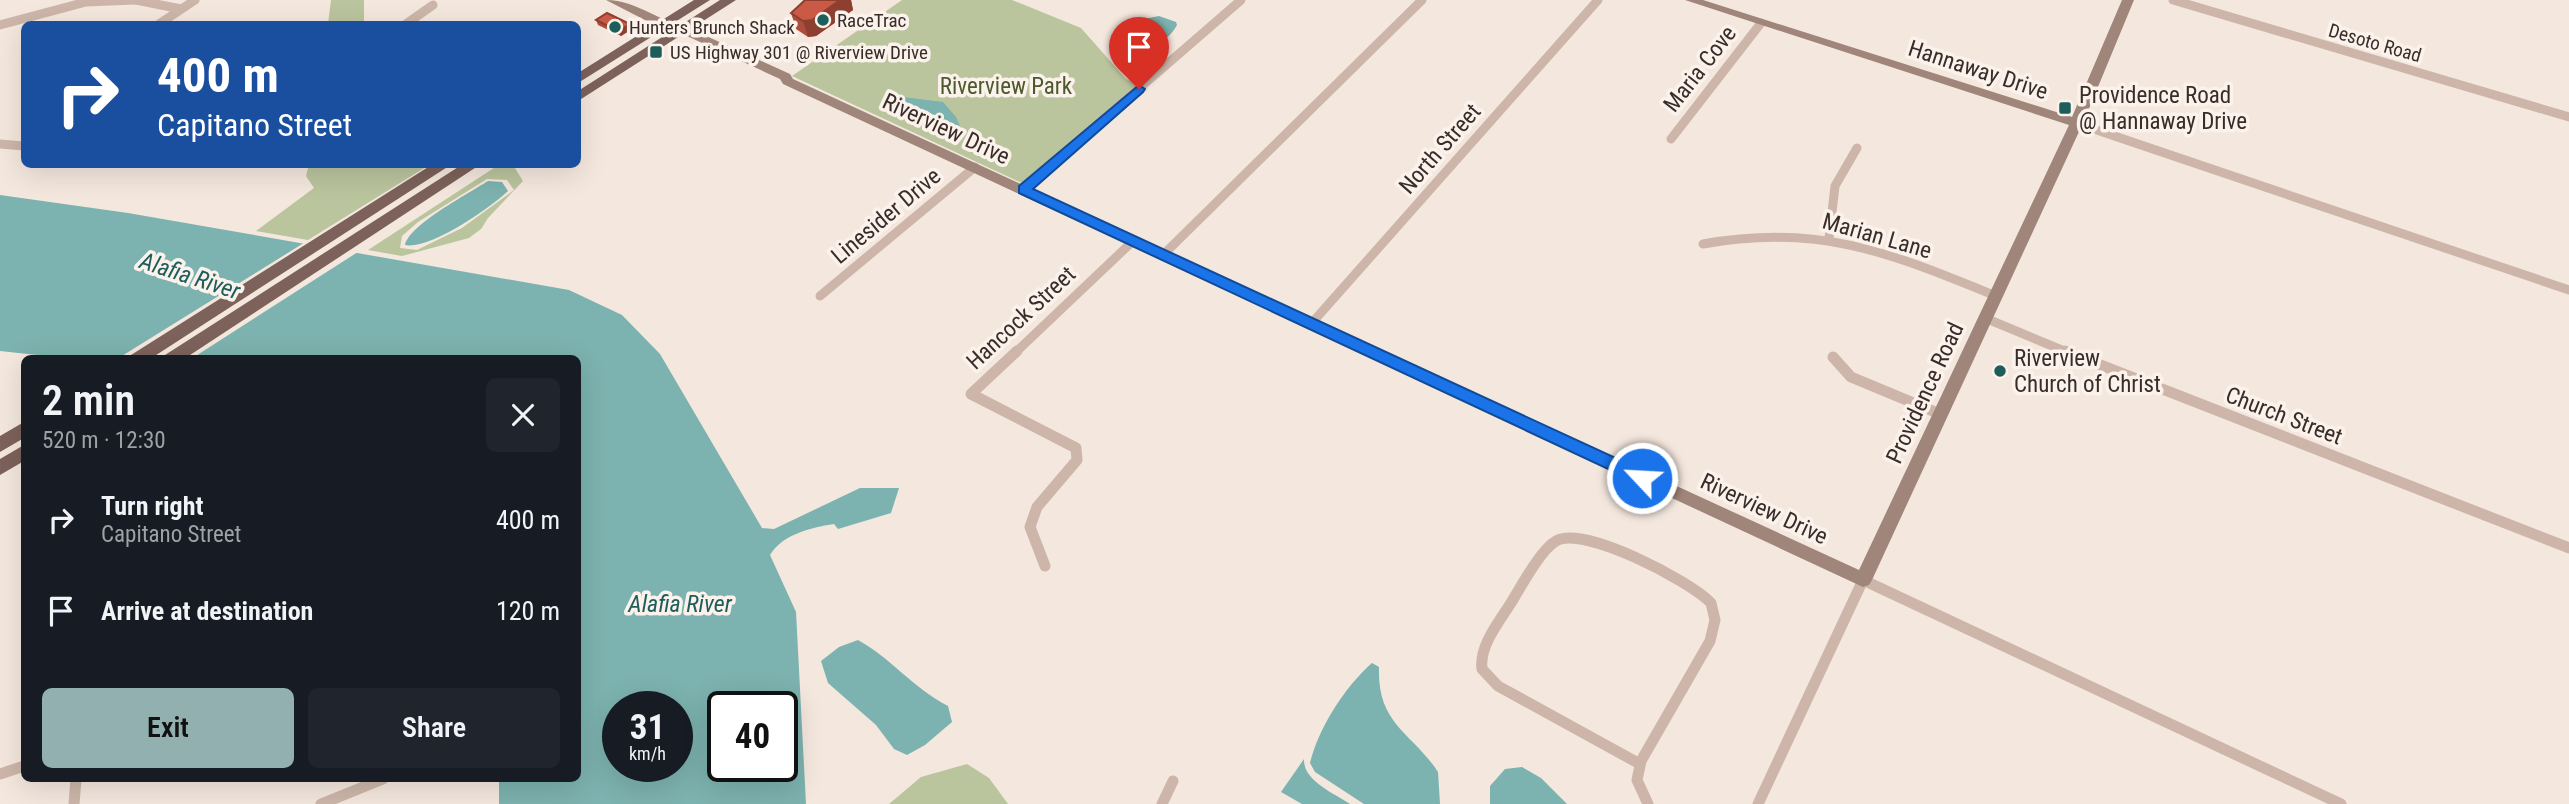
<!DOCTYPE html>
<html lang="en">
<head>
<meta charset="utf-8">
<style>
	body { margin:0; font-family:"Roboto Condensed",sans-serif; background:#20242c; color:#f1f3f6; height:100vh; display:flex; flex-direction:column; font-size:26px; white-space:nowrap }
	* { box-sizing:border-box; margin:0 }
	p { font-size:23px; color:#9ea1a6 }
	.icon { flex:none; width:38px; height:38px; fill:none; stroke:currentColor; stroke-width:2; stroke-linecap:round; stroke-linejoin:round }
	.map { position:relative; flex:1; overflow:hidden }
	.panel { position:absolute; left:21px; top:355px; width:560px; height:427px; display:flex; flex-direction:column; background:#171b24; border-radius:10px; box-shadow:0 7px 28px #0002 }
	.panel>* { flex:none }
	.top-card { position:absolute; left:21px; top:21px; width:560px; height:147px; border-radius:10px; box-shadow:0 7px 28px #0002; background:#1a4fa0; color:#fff; overflow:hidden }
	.speed { position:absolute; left:602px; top:691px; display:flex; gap:14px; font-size:35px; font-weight:700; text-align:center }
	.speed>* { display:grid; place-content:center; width:91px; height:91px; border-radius:50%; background:#171b24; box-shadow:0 7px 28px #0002; line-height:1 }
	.speed small { font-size:18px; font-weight:400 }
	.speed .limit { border:4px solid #111; border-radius:10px; background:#fff; color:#111 }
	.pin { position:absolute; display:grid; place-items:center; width:60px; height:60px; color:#fff; margin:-72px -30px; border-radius:50% 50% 50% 0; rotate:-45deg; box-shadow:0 0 7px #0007 }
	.pin .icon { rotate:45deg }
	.me { position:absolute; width:77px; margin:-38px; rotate:295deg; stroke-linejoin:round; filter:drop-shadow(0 0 5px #0008) }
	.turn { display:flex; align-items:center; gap:24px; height:147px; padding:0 21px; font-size:32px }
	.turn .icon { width:91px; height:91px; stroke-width:2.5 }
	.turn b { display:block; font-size:49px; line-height:60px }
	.round { display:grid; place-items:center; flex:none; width:74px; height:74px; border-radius:10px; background:#20242c }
	.head { display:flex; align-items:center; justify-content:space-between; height:119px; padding:0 21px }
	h1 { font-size:42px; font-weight:600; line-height:52px }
	.action { display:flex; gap:14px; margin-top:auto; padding:14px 21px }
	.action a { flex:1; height:80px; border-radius:10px; background:#92b0b0; color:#111; font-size:28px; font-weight:600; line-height:80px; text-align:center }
	.action a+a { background:#20242c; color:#f1f3f6 }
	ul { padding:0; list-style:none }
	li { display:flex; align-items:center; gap:21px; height:91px; padding:0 21px }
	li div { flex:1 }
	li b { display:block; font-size:26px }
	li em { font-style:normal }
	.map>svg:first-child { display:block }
</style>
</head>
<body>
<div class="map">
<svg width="2569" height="804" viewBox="0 0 2569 804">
	<rect width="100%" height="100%" fill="#f4e7de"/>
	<!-- green -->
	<g fill="#bac49d" fill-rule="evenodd">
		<path d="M331,0H364V24H328Z"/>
		<path d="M902,0H1012L1081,28L1126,79L1140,85L1024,184L792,76Z"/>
		<path d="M500,164L513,165L523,181L488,218L481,229L469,238L402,256L368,250ZM487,179L507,180L514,190L462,228L417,250L400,248L402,236L418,222Z"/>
		<path d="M309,165V164L429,165L308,240L256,231L314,188L306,176Z"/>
		<path d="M967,764L989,778L1008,804H889L921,777Z"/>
	</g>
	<!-- water -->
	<g fill="#7cb2af" fill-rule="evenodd">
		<path d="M1159,16L1176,22L1177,25C1166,46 1143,50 1126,33L1144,19Z"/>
		<path d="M895,96L943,102L956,117L964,135H957L904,109L894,100Z"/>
		<path d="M488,181L502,182L508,191C490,208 430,250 405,245C410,224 468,194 488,181Z"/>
		<path d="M0,195L128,213L569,290L622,315L660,354L762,528L774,529L860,488H899L891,513L838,529L834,524C810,528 783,534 770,555L796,612L806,804H499V779H578V359H74L0,351ZM618,707H677V766H618ZM723,707H782V766H723Z"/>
		<path d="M858,640C892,659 913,688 948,706L952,722L925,745L907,755L894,749L876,725L828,683L821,661L839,647Z"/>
		<path d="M1372,663L1379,667C1377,725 1412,732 1438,772L1440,804H1364L1315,772L1310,763C1319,727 1344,688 1372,663Z"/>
		<path d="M1304,759C1303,781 1334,793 1350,804H1302L1281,792Z"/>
		<path d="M1522,767L1541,778L1567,804H1490V786L1505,769Z"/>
	</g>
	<!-- pier -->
	<path fill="#f4e7de" d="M307,241L361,250L191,359H117Z"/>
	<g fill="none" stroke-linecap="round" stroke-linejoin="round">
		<!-- street-far1 -->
		<g stroke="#cdb6a9" stroke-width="9">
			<path d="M136,0L181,9"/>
			<path d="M2173,0L2569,117"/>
			<path d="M159,24L195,0"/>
			<path d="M406,24L433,5"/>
			<path d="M0,25L86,2L135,0"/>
			<path d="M2076,123L2569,290"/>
			<path d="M1671,139L1761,23"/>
			<path d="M0,144L24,146"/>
			<path d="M1023,189L1241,0"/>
			<path d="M1829,238L1835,186L1857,148"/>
			<path d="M1703,244C1820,223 1890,253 1996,296"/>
			<path d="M1163,255L1422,0"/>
			<path d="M820,296L975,167"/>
			<path d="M1985,318L2069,353"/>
			<path d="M1311,324L1598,0"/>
			<path d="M1015,353L1133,241"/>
		</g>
		<!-- street -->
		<g stroke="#cdb6a9" stroke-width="11">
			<path d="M1017,351L971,394L1076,448L1077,460L1037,507L1030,527L1045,566"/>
			<path d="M2065,351L2569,548"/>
			<path d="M1833,357L1851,377L1940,414"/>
			<path d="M1640,764L1498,686L1482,669C1479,647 1498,623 1509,606C1520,589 1540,550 1556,541C1584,525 1690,581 1711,603L1715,620L1710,641L1641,761L1637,780L1648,804"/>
			<path d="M0,774L24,766"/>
			<path d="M74,804L76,779"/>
			<path d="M321,804L383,779"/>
			<path d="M1162,804L1173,781"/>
			<path d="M1758,804L1863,580L2341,804"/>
		</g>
		<!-- secondary -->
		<path fill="#a0857a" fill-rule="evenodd" d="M606,0C637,0 663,24 693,30L790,74L793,79L1859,570L2069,125L1685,0H1703L2072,117L2122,0H2134L2083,123L1872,580L1869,585L1863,587L783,84L780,79L687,36L674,35Z"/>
		<!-- primary -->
		<g fill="#7c625a" fill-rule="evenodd">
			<path d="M694,0H710L578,83V73Z"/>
			<path d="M720,0H736L578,101V91Z"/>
			<path d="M433,164H452L150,359H129L131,355Z"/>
			<path d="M463,164H481L184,359H163L165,355Z"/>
			<path d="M24,422V438L0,452V436Z"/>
			<path d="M24,445V461L0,475V459Z"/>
		</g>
	</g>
	<!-- wall -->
	<g fill="#ae4d3b">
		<path d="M805,0H851L853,10L816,36L808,37L796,29L791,13Z"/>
		<path d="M596,20L630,24L632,29L621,36L598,25Z"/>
	</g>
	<!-- shaded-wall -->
	<g fill="#8d3f30">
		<path d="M840,0H851L853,10L816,36L808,37L803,21Z"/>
		<path d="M630,24L632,29L621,36L618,31Z"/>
	</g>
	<!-- building -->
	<g fill="#ca5a45" stroke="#8d3f30" stroke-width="2">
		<path d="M805,0H840L812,20L803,21L791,13Z"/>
		<path d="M607,13L630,24L618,31L596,20Z"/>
	</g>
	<!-- route -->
	<path fill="#1a73e8" stroke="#114b97" stroke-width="2" d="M1139,85L1145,89L1143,92L1033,189L1648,473V482H1636L1019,193V186Z"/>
	<!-- markers -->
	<g fill="#1d5d5b" stroke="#fbf2eb" stroke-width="2.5">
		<circle cx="823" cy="20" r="7"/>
		<circle cx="615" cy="27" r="7"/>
		<rect x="649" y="45" width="14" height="14" rx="3.5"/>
		<rect x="2058" y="101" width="14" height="14" rx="3.5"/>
		<circle cx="2000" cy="371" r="7"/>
	</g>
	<g text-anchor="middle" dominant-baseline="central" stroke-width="7" stroke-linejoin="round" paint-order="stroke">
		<!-- far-poi labels -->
		<g font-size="19" fill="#392d29" stroke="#fbf2eb" text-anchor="start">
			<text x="837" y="20">RaceTrac</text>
			<text x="629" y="27">Hunters Brunch Shack</text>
			<text x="670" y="52">US Highway 301 @ Riverview Drive</text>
		</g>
		<!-- far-street labels -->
		<g font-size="19" fill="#392d29" stroke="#fbf2eb">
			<text transform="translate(2375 43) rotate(16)">Desoto Road</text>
		</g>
		<!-- street labels -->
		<g font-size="23" fill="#392d29" stroke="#fbf2eb">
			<text transform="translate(1700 69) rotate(-52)">Maria Cove</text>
			<text transform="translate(1978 70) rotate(18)">Hannaway Drive</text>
			<text transform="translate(946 129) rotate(25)">Riverview Drive</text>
			<text transform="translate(1440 149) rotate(-49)">North Street</text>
			<text transform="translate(886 216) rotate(-40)">Linesider Drive</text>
			<text transform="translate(1877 236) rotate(16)">Marian Lane</text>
			<text transform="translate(1021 318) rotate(-43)">Hancock Street</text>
			<text transform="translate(1925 393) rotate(-65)">Providence Road</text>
			<text transform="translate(2284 416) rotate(21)">Church Street</text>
			<text transform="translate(1764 509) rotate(25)">Riverview Drive</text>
		</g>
		<!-- park labels -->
		<g font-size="23" fill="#4c592c" stroke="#fbf2eb">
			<text x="1006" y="86">Riverview Park</text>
		</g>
		<!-- poi labels -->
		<g font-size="23" fill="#392d29" stroke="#fbf2eb" text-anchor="start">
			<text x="2079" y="95">Providence Road<tspan x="2079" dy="26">@ Hannaway Drive</tspan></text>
			<text x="2014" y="358">Riverview<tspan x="2014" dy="26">Church of Christ</tspan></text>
		</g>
		<!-- water labels -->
		<g font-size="24" font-style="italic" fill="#1d5d5b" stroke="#fbf2eb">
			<text transform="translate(190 276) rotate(18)">Alafia River</text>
			<text x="680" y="604">Alafia River</text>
		</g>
	</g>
</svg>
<div class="speed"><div>31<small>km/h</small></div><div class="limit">40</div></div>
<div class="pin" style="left:1139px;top:89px;background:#d93025"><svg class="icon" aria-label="arrive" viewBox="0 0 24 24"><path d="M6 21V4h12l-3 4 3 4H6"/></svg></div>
<svg class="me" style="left:1642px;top:478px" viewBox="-20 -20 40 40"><circle r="17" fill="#1a73e8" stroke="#fff" stroke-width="3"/><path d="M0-11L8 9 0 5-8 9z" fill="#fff"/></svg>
<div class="top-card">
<div class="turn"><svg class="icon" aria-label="right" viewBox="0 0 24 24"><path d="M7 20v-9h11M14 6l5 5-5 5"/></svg><div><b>400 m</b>Capitano Street</div></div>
</div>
<section class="panel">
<div class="head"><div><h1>2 min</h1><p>520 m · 12:30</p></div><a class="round"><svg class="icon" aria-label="close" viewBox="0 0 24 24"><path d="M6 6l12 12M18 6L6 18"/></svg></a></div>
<ul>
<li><svg class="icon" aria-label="right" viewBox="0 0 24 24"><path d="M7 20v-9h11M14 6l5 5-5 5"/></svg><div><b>Turn right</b><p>Capitano Street</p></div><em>400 m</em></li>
<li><svg class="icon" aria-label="arrive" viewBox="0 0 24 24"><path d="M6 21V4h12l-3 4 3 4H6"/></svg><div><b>Arrive at destination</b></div><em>120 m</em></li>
</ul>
<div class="action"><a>Exit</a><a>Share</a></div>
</section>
</div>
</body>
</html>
